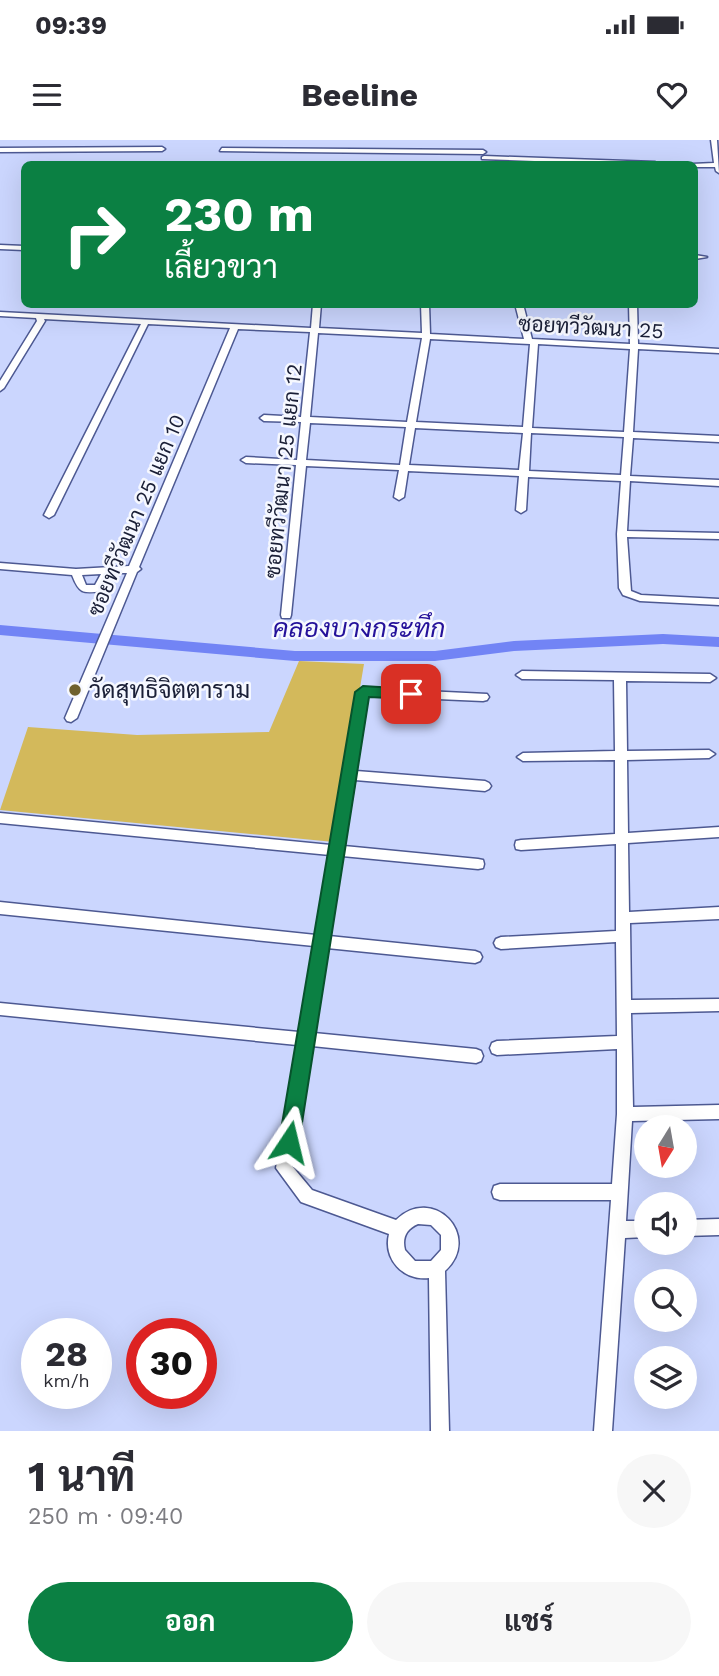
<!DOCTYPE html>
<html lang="th">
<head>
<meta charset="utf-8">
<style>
	body { margin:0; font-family:"Work Sans",Sarabun,sans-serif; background:#f7f7f7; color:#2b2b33; height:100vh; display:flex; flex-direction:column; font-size:26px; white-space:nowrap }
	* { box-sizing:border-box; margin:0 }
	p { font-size:23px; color:#7c7c81 }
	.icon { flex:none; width:38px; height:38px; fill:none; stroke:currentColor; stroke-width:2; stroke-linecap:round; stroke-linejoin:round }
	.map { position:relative; height:1291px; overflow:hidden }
	.drawer { display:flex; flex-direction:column; background:#fff; flex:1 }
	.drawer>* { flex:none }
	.banner { position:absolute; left:21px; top:21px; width:677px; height:147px; border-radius:10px; box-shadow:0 7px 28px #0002; background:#0b8043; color:#fff; overflow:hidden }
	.needle { width:46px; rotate:191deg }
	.fabs { position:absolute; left:634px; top:975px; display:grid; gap:14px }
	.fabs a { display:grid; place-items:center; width:63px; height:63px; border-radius:50%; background:#fff; box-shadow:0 7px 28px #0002; font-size:35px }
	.speed { position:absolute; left:21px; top:1178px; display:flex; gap:14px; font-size:35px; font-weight:700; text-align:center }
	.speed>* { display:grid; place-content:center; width:91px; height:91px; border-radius:50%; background:#fff; box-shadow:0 7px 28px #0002; line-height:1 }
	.speed small { font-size:18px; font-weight:400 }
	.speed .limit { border:10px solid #d22; background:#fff; color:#111 }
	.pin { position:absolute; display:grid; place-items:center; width:60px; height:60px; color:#fff; margin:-30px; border-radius:14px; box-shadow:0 4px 10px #0006 }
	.me { position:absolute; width:77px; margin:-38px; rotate:10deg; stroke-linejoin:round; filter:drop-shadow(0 0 5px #0008) }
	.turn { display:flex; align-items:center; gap:24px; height:147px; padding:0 28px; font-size:32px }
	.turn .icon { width:91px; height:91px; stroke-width:2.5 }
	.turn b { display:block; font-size:49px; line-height:60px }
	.round { display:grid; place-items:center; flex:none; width:74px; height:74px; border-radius:37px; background:#f7f7f7 }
	.summary { display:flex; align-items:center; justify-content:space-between; height:119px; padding:0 28px }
	h1 { font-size:42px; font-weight:700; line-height:52px }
	.action { display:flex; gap:14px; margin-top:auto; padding:14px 28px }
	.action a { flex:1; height:80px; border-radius:42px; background:#0b8043; color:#fff; font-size:28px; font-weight:700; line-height:80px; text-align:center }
	.action a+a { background:#f7f7f7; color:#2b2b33 }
	.status { display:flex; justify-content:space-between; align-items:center; height:49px; padding:0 35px; background:#fff; direction:ltr }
	.status svg { height:19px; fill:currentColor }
	header { display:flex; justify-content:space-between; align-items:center; height:91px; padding:0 28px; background:#fff; font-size:32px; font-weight:700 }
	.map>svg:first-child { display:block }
</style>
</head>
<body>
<div class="status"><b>09:39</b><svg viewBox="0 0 49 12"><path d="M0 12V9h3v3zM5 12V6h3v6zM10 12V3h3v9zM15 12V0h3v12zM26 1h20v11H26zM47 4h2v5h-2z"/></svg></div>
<header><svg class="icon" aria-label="menu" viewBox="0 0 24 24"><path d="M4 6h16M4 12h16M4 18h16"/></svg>Beeline<svg class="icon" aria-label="heart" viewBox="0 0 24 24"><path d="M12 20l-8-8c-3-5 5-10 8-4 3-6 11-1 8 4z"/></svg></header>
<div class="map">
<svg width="719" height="1291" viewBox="0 0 719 1291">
	<rect width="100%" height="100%" fill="#cbd6fe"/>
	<!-- green -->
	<path fill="#d3b95b" d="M299,521L364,524L334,702L0,670L28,587L137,595L269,592Z"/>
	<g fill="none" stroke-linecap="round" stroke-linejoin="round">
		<!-- canal -->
		<path fill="#7284f5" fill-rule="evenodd" d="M0,485L295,511H435L514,501L663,494L719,497V507L663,504L514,511L435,521H295L0,495Z"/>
		<!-- minor casing -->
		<g stroke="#4d5992" stroke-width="3">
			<g id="minor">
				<path d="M711,0H717L719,33L716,31L715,27H695V24H692L714,23Z"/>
				<path d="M0,8L162,7L165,9L162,11L0,12Z"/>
				<path d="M222,8L483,10L486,12L483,14L220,11Z"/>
				<path d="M484,16L655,22L658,24H614L482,19V17Z"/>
				<path d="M0,105L24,106V110L0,109Z"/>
				<path d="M695,115L707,117L695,119Z"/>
				<path d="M313,164H321L319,188L422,193L421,164H429L430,194L524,199L515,164H523L532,199L630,204L629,164H637L638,204L719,209V213L638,209L633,292L719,296V302L633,298L630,336L719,340V346L630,341L627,391L719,393V399L627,397L631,451L641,455L719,459V465L640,461L623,455L619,448L617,394L621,341L528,337L526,370L521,373L516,370L519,336L408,331L404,357L399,360L394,357L399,330L306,326L291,475L290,478H282L281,475L296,325L246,323L241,320L246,317L297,320L301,282L264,281L260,278L264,275L301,277L310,192L238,189L139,427L141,429L137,432L77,578L71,582L67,581L65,578L127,433H112L102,451C82,454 79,453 72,435L0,429V423L76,429L129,426L230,188L148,184L54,375L49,378L44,375L141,184L44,179L45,181L4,248L0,251V241L37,181L36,178L0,176V172L311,188ZM318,193L422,198L407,282L310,277ZM430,199L530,204L523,287L416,282ZM538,204L630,209L624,292L532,288ZM310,283L406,287L400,325L306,320ZM415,288L523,293L519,330L409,325ZM531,293L624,297L621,335L529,331ZM101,434L95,445H86L82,435Z"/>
				<path d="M522,531L710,534L716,538L710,542L626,541L627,611L709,610L715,614L709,618L627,620L628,693L719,687V697L628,703L629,772L719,767V779L630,783L631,860L719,859V871L631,873L633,967L719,965V979L632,981L626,1081H646V1097L625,1098L612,1291H594L611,1060H500L494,1058L492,1052L494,1046L500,1044H612L617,974V909L497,915L492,913L490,908L492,903L497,901L617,896L616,802L501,809L496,807L494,803L496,799L501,797L616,791V704L521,710L516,709L515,705L516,701L521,700L615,694V620L523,621L517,617L523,613L615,611L614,540L522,539L516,535Z"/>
				<path d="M363,548L487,554L489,557L487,560L483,561L368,556L356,631L485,641L489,643L491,646L489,649L485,651L355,640L344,706L478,719L483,720L484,724L483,728L478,729L342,716L329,796L475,811L480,813L482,817L480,821L475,823L327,808L314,893L476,909L481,911L483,916L481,921L476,923L312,906L292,1026L312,1050L396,1080C433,1044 483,1096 445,1131L449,1291H431L429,1138C403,1141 383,1119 389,1094L301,1062L276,1028L297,905L0,875V863L299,892L314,806L0,774V762L316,795L330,715L0,683V673L331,705L357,552ZM418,1084L431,1085L441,1095V1110L431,1121H415L405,1110C402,1098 406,1089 418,1084Z"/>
				<path d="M719,1079V1095L684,1096V1080Z"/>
			</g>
		</g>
		<!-- minor -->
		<use href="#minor" fill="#fff" fill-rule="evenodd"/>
	</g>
	<!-- route -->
	<path fill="#0b8043" stroke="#07532c" stroke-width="2" d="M363,546L411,549L418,554L411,559L369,557L299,1002L296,1009L289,1012L282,1009L279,1002L355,552Z"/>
	<!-- markers -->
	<circle fill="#6f612e" stroke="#f6f8ff" stroke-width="2.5" cx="75" cy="550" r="7"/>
	<g text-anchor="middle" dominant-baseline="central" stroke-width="5" stroke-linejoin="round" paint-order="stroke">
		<!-- far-street labels -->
		<g font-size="21" fill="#1a1f37" stroke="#f6f8ff">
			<text transform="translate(591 187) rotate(3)">ซอยทวีวัฒนา 25</text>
			<text transform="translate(283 331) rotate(-84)">ซอยทวีวัฒนา 25 แยก 12</text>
			<text transform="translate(136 375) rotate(-67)">ซอยทวีวัฒนา 25 แยก 10</text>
		</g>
		<!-- poi labels -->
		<g font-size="24" fill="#1a1f37" stroke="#f6f8ff" text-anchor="start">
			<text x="89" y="550">วัดสุทธิจิตตาราม</text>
		</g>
		<!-- water labels -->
		<g font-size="26" font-style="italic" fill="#24119a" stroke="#f6f8ff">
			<text x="359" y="488">คลองบางกระทึก</text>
		</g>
	</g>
</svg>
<div class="fabs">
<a><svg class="needle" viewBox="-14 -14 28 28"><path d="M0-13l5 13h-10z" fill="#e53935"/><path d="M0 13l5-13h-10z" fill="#7c7c81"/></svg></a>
<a><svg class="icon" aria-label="sound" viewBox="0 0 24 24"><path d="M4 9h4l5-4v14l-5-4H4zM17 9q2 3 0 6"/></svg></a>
<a><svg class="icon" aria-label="search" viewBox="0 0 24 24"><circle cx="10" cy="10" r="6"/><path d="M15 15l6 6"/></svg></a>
<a><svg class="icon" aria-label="layers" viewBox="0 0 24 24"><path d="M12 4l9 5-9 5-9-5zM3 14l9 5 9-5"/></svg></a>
</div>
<div class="speed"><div>28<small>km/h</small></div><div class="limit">30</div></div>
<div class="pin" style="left:411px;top:554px;background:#d93025"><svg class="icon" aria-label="arrive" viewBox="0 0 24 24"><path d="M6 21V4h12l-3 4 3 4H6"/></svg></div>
<svg class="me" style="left:289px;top:1002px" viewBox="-20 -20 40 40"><path d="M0-17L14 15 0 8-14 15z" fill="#0b8043" stroke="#fff" stroke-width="4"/></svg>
<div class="banner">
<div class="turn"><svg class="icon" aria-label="right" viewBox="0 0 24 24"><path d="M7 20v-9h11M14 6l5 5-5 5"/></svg><div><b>230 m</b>เลี้ยวขวา</div></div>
</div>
</div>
<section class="drawer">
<div class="summary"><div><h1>1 นาที</h1><p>250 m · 09:40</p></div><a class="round"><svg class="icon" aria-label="close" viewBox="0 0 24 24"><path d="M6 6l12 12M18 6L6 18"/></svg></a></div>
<div class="action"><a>ออก</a><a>แชร์</a></div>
</section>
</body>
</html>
